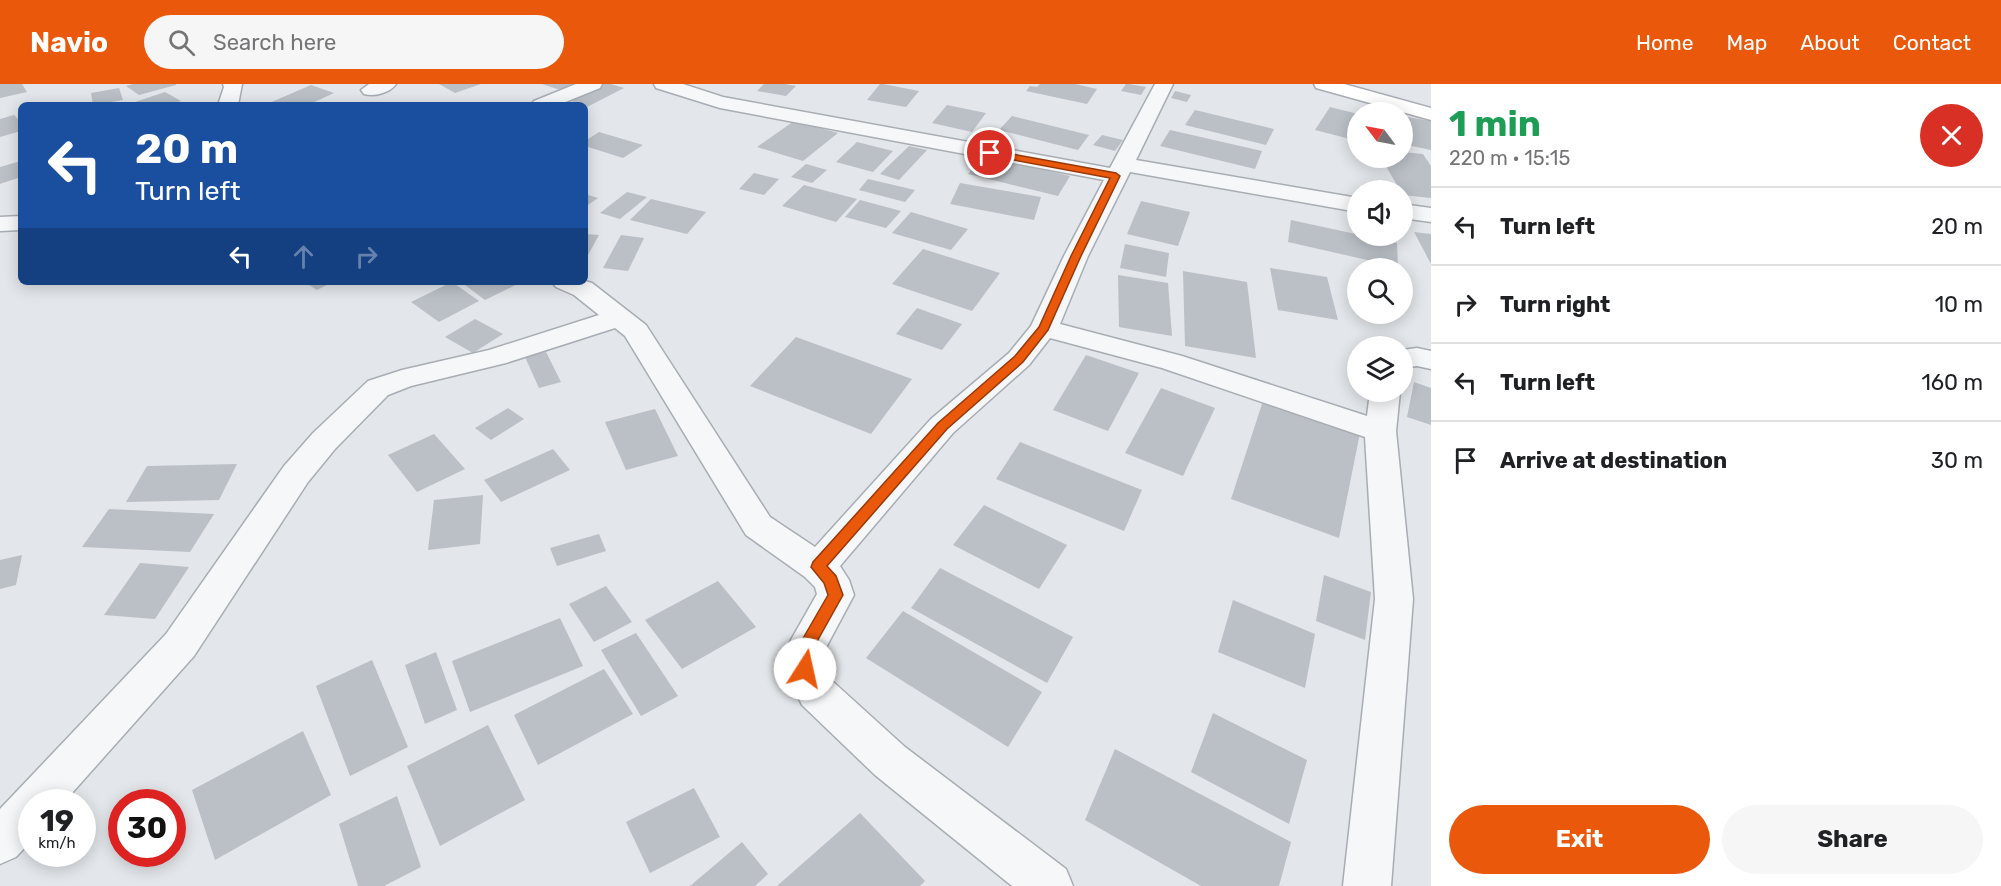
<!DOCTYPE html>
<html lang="en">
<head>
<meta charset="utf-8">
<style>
	body { margin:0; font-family:Rubik,sans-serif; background:#f6f6f6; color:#202124; height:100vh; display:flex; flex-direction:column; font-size:22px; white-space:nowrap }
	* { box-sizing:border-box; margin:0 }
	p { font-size:20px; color:#757577 }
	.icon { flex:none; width:33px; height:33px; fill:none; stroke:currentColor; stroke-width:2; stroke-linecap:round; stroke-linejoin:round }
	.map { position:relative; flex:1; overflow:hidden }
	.details { display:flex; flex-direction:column; background:#fff; width:570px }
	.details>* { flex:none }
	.top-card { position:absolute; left:18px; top:18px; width:570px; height:183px; border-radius:9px; box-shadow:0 3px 15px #0003; background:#1a4fa0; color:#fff; overflow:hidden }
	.needle { width:39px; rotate:302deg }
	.controls { position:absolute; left:1347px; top:18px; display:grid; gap:12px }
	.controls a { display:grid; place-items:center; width:66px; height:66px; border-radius:50%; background:#fff; box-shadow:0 3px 15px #0003; font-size:30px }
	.speed { position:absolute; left:18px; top:705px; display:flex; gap:12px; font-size:30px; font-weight:700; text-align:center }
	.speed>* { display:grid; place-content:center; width:78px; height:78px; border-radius:50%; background:#fff; box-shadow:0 3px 15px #0003; line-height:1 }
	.speed small { font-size:15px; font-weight:400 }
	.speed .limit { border:9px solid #d22; background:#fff; color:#111 }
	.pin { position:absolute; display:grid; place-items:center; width:51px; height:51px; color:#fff; margin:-26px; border:3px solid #fff; border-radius:50%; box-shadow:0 2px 6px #0007 }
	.me { position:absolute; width:66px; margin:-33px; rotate:10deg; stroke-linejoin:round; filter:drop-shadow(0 0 4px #0008) }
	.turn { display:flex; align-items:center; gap:21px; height:126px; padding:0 18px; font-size:27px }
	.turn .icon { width:78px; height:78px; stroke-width:2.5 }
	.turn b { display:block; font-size:42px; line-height:51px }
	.lanes { display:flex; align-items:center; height:57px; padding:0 18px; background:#0003; justify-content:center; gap:30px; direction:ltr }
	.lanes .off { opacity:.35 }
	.round { display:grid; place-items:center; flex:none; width:63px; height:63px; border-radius:32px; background:#f6f6f6 }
	.head { display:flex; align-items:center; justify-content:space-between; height:102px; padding:0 18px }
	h1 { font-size:36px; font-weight:700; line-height:45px; color:#1e9e55 }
	.primary-button { display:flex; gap:12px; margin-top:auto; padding:12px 18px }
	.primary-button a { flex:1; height:69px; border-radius:36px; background:#ea580c; color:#fff; font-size:24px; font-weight:700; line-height:69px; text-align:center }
	.primary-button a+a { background:#f6f6f6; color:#202124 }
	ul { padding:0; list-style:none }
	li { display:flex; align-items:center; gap:18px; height:78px; padding:0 18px; border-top:2px solid #e0e0e0 }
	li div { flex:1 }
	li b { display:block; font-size:22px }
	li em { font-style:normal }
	header { display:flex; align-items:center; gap:36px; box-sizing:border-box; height:84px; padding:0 30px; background:#ea580c; color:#fff }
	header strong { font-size:28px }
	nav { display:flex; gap:33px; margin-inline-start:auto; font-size:21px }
	.search { width:420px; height:54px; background:#f6f6f6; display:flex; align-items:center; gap:15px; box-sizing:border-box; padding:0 21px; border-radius:33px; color:#757577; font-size:22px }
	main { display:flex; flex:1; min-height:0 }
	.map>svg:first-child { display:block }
</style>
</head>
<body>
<header>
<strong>Navio</strong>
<div class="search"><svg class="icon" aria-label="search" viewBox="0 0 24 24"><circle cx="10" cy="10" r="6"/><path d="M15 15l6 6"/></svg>Search here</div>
<nav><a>Home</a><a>Map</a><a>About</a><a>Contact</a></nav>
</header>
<main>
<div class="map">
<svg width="1431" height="802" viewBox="0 0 1431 802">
	<rect width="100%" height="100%" fill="#e3e6ea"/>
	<!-- building -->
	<g fill="#bbc0c7">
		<path d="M0,0H22L27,8L0,14Z"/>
		<path d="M133,0H176V1L139,11L126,2Z"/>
		<path d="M439,0H481L455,9Z"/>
		<path d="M542,0H573L560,6Z"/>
		<path d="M598,0H611L624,4L587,23L566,15Z"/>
		<path d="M764,0H785L796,2L786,12L757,7Z"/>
		<path d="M880,0H883L919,7L906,23L867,16Z"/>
		<path d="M1040,0H1075L1097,5L1087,20L1026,7L1030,2L1037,3Z"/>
		<path d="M1126,0H1129L1146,3L1141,11L1121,7Z"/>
		<path d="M311,1L334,9L308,21L267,20Z"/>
		<path d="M119,4L123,16L93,21L91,9Z"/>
		<path d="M1175,7L1191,11L1187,18L1171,14Z"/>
		<path d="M165,8L181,17L169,21H141L135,18Z"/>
		<path d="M947,21L986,29L972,48L932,39Z"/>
		<path d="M1330,23L1358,30V57L1315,46Z"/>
		<path d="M1195,26L1274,45L1266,61L1185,41Z"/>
		<path d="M14,31L21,38V47L0,53V35Z"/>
		<path d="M1012,32L1089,51L1078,66L999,46Z"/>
		<path d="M1402,32L1431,37V66L1402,60Z"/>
		<path d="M794,37L838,49L803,77L757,63Z"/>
		<path d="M1170,46L1262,67L1255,85L1160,62Z"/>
		<path d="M599,48L643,61L623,74L585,62V57Z"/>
		<path d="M1102,51L1123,56L1115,67L1093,61Z"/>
		<path d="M857,58L893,67L873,88L836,78Z"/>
		<path d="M909,62L927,66L899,96L880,90Z"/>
		<path d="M1402,68L1423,70L1431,82V114L1402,111V106H1400L1381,74H1402Z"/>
		<path d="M982,71L1070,92L1058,112L968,90Z"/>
		<path d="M21,77V93L0,100V83Z"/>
		<path d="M806,80L827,86L812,99L791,93Z"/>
		<path d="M754,89L779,95L764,111L739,105Z"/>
		<path d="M868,95L915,106L905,118L859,106Z"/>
		<path d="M960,99L1041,113L1034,136L950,120Z"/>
		<path d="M804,101L857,115L836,138L782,122Z"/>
		<path d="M627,108L647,113L620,135L600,129Z"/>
		<path d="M585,110L598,114L585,123Z"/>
		<path d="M651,115L706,128L687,150L630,136Z"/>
		<path d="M860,116L901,127L886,144L845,133Z"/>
		<path d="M1141,117L1190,128L1178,162L1127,150Z"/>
		<path d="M911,128L968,145L951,166L892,149Z"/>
		<path d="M1291,136L1397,159L1398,183L1288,158Z"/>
		<path d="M1414,148L1431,150V180Z"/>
		<path d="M585,150L599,151L587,173H585Z"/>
		<path d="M621,151L644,154L628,187L603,184Z"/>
		<path d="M1125,160L1169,169L1166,193L1120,184Z"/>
		<path d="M923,165L1000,189L972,227L892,200Z"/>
		<path d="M1270,184L1327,193L1338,236L1278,226Z"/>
		<path d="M1183,187L1247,198L1256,274L1185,262Z"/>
		<path d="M1118,191L1168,199L1172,252L1119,243Z"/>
		<path d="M304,198H333L317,206Z"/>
		<path d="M452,198L479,217L439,238L411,218Z"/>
		<path d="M461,198H522L485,216Z"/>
		<path d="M917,224L962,240L942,266L896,250Z"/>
		<path d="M475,235L503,250L473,269L445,253Z"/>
		<path d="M796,253L912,295L871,350L750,302Z"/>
		<path d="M546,268L561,298L539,304L525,273Z"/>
		<path d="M1086,271L1139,289L1108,347L1053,326Z"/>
		<path d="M1414,298L1431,304V341L1407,333Z"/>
		<path d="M1161,304L1215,324L1183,392L1125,369Z"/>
		<path d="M1263,317L1360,349L1339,454L1231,415Z"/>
		<path d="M508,324L524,335L491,356L475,344Z"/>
		<path d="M655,325L678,372L626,386L605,338Z"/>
		<path d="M434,350L465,385L417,408L388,371Z"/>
		<path d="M1020,358L1142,406L1124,447L996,395Z"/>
		<path d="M553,365L570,386L501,418L484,396Z"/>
		<path d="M237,380L219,416L126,418L147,382Z"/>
		<path d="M483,411L480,460L428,466L434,416Z"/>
		<path d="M984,421L1067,461L1039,505L953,461Z"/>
		<path d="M109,425L214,430L190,468L82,463Z"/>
		<path d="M599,450L606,467L557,482L550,464Z"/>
		<path d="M22,471L16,501L0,505V476Z"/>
		<path d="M140,479L189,483L155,535L104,531Z"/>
		<path d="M940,484L1073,553L1047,599L911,524Z"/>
		<path d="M1324,491L1371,508L1365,556L1316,537Z"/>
		<path d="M718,497L756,543L682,585L645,536Z"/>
		<path d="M606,502L632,538L594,558L569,520Z"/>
		<path d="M1233,516L1315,550L1305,604L1218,568Z"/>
		<path d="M903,527L1042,608L1008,663L866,574Z"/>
		<path d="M560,534L583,582L470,628L452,577Z"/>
		<path d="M636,549L678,612L641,632L601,566Z"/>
		<path d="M436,568L457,626L425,640L405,581Z"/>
		<path d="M372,576L408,663L350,692L316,602Z"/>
		<path d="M604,585L633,630L538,681L514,631Z"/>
		<path d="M1213,629L1307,676L1289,740L1191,688Z"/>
		<path d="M488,641L525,716L440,762L407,682Z"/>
		<path d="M303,647L331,711L215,776L192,706Z"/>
		<path d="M1115,665L1291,758L1279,802H1201L1085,736Z"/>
		<path d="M694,704L720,753L650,789L626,738Z"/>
		<path d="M397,712L421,783L384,802H358L339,740Z"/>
		<path d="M860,729L925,797L920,802H777Z"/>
		<path d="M742,758L768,790L755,802H690Z"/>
	</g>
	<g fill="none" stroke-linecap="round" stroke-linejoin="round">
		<!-- street casing -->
		<g stroke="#a8adb4" stroke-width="3">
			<g id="street">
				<path d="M223,0H242L238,21H218L224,3Z"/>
				<path d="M369,0H396C390,9 374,13 364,10L361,6Z"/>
				<path d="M576,0H602L600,4L558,21H531L534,17Z"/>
				<path d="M654,0H683L723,13L1110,84L1155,0H1173L1136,76L1358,114V128L1130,88L1088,172L1060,240L1182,272L1367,332L1370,308H1400L1396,347L1413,515L1391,802H1343L1375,515L1365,353L1162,284L1050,254L1029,281L953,349L840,482L849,496L854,511L822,571L830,595L905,663L1066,785L1073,802H1012L875,691L802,621L785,585L783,570L817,510L815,503L805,493L746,451L625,252L615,244L506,279L411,302L388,311L335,365L308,398L194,572L64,718H32V756L16,773L0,780V725L166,550L284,382L313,349L368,297L402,286L489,266L599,231L574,211L556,203L552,198L585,197L592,199L646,241L770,433L815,463L931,335L1009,269L1031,242L1064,172L1104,96L720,24L656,4Z"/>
				<path d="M1402,120L1431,124V138L1402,134Z"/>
				<path d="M21,132V146L0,147V133Z"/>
				<path d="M1417,264L1431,267V285L1417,282L1402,284V266Z"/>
			</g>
		</g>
		<!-- secondary casing -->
		<g stroke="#a8adb4" stroke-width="3">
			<path id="secondary" d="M1314,0H1344L1431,24V36L1316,4Z"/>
		</g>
		<!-- street -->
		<use href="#street" fill="#f6f7f9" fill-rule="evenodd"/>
		<!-- secondary -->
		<use href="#secondary" fill="#fff" fill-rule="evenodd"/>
	</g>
	<!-- route -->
	<path fill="#ea580c" stroke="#983908" stroke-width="1.5" d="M990,66L1116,89L1120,92L1081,172L1048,246L1023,278L947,345L827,482L836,492L843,511L810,570L813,585L811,590L805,592L799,590L794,570L828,511L824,499L811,483L813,478L938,339L1015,272L1039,243L1071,172L1110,94L987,71V67Z"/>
</svg>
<div class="controls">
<a><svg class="needle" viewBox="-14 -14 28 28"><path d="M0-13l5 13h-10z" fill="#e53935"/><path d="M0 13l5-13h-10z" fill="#757577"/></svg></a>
<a><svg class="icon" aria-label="sound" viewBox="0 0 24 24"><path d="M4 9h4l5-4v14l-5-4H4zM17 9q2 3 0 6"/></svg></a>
<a><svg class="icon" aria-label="search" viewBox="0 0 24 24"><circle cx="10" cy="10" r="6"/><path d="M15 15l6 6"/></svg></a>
<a><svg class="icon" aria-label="layers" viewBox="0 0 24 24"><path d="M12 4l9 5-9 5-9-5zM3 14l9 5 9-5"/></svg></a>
</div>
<div class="speed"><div>19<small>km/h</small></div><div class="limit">30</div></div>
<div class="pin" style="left:990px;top:69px;background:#d93025"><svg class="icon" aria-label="arrive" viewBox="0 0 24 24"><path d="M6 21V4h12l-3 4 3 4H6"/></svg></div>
<svg class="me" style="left:805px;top:585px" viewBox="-20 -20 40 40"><circle r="19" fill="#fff"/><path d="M0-13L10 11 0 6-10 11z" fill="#ea580c"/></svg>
<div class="top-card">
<div class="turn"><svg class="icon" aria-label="left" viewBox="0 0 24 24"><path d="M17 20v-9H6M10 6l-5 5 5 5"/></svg><div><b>20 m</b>Turn left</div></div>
<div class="lanes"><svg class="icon" aria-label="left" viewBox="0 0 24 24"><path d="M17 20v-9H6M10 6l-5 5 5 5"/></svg><svg class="icon off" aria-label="ahead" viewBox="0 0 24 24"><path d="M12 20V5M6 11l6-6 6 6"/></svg><svg class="icon off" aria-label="right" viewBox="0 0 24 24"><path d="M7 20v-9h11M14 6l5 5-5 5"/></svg></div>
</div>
</div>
<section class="details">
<div class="head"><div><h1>1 min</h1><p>220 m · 15:15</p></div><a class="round" style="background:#d93025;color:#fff"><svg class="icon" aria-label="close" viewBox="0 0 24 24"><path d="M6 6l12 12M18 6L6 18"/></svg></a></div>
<ul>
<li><svg class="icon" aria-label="left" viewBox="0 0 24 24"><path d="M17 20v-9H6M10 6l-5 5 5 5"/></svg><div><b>Turn left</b></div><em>20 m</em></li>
<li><svg class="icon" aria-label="right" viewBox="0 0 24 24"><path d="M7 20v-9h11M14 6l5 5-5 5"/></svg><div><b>Turn right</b></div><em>10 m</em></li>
<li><svg class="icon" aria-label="left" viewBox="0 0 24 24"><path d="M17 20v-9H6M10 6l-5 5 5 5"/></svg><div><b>Turn left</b></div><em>160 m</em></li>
<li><svg class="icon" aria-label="arrive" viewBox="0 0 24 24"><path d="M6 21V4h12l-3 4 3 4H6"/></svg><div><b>Arrive at destination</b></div><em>30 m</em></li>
</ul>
<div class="primary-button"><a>Exit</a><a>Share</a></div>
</section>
</main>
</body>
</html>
